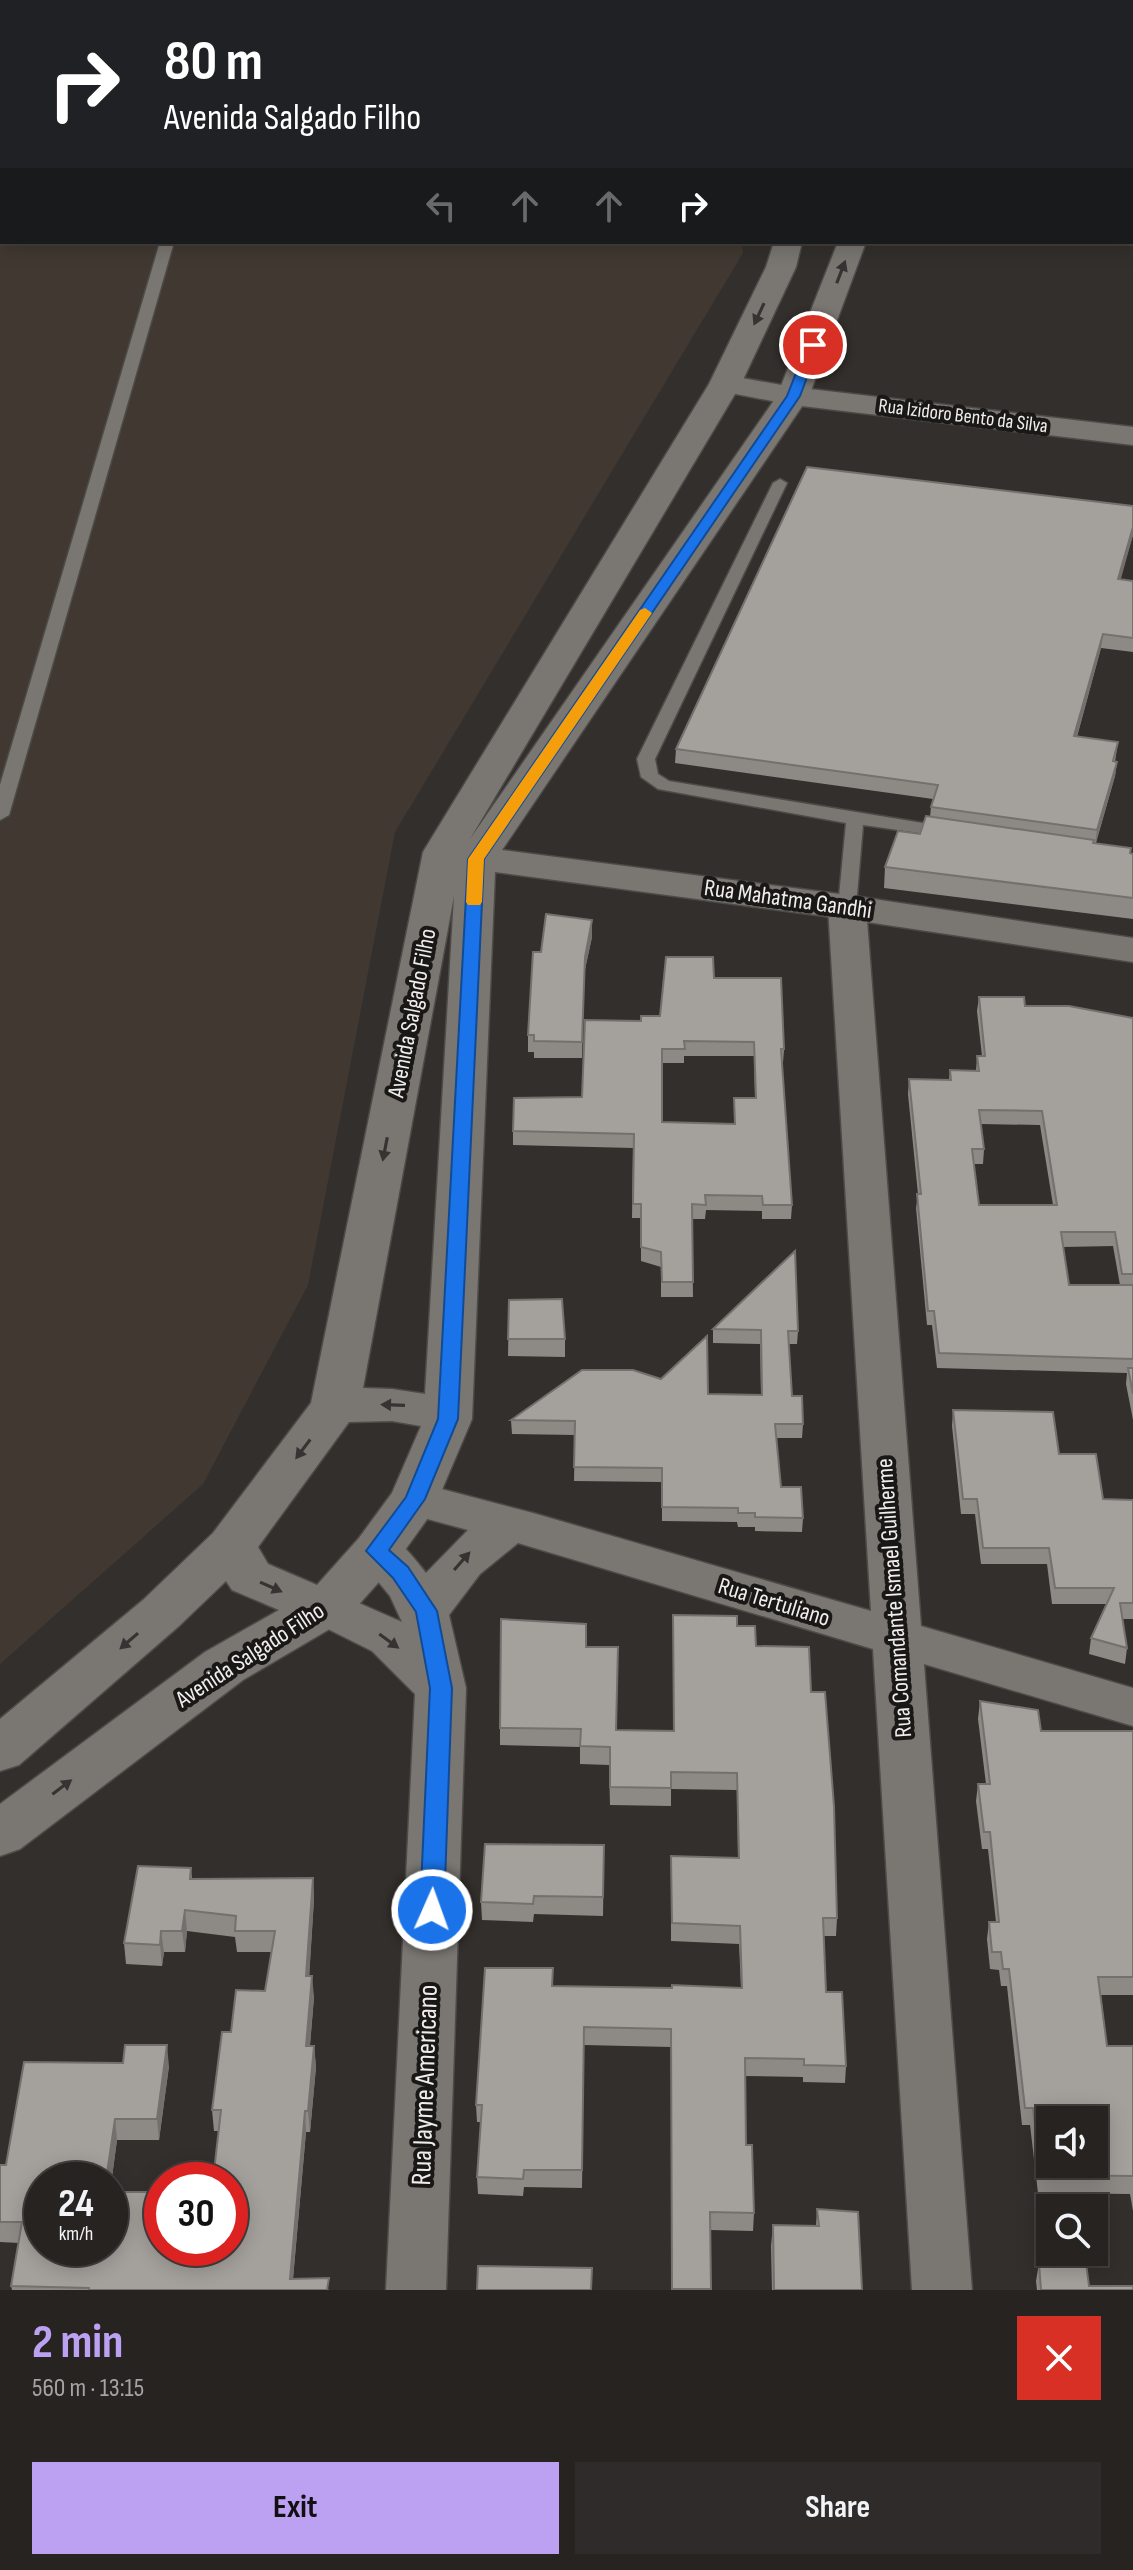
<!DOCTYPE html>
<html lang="en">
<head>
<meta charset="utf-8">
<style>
	body { margin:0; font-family:"Sofia Sans Condensed",sans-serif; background:#2e2b2a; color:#f1f3f6; height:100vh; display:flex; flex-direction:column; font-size:30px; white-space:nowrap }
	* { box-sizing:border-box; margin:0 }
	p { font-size:26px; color:#a4a4a5 }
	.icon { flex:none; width:44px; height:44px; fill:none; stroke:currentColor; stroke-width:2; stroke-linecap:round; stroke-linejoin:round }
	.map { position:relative; height:2290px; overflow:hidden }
	.panel { display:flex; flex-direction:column; background:#262321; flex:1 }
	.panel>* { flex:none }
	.hud { position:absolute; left:0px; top:0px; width:1134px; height:244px; box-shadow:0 4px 20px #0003,0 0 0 2px #42403f; background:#202124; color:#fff; overflow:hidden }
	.tools { position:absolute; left:1036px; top:2106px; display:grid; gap:16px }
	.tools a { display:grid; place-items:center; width:72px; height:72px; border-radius:0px; background:#262321; box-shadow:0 4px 20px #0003,0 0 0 2px #42403f; font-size:40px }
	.speed { position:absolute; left:24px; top:2162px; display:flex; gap:16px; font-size:40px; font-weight:700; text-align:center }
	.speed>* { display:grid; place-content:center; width:104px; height:104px; border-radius:50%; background:#262321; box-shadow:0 4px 20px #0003,0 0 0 2px #42403f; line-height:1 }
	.speed small { font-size:20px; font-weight:400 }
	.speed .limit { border:12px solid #d22; background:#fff; color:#111 }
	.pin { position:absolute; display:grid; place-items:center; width:68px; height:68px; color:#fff; margin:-34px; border:4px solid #fff; border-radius:50%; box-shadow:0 2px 8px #0007 }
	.me { position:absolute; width:88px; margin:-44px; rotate:2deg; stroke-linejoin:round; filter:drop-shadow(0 0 6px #0008) }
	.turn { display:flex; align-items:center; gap:28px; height:168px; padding:0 32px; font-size:36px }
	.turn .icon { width:104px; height:104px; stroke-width:2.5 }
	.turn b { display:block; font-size:56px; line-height:68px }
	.lanes { display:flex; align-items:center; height:76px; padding:0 32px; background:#0003; justify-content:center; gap:40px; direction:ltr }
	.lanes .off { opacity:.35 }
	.round { display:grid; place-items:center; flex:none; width:84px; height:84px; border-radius:0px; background:#2e2b2a }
	.headline { display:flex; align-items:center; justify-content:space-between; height:136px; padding:0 32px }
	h1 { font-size:48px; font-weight:700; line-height:60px; color:#bca0f2 }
	.primary-button { display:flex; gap:16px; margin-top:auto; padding:16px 32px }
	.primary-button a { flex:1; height:92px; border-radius:0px; background:#bca0f2; color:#111; font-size:32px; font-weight:700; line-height:92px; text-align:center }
	.primary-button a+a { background:#2e2b2a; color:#f1f3f6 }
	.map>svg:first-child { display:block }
</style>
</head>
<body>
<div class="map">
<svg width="1133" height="2290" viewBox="0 0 1133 2290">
	<rect width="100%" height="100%" fill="#332f2c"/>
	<!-- built -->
	<path fill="#413931" d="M0,0H455L2,2V242H742L743,253L395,832L308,1285L203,1484L0,1664Z"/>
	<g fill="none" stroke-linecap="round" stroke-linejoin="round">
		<!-- service casing -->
		<g stroke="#4d4b48" stroke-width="3">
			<g id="service">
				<path d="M228,0H240L227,2Z"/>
				<rect x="540" y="0" width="12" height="2"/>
				<path d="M160,242H174L9,815L0,820V785Z"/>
				<path d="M780,479L787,483L655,759L658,774L669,781L953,828L956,832L953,836L947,837L863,825L856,907L847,912L838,907L846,823L658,789L641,777L637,759L773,483Z"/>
			</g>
		</g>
		<!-- minor casing -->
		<g stroke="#4d4b48" stroke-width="3">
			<g id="minor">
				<rect x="797" y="0" width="24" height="2"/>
				<rect x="963" y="0" width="24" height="2"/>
				<rect x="1132" y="144" width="1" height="16"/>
				<path d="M725,375L793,387L1133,427V445L793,405L715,390L710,384L715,378Z"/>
				<path d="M847,896L860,899L866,907L921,1626L1133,1688V1726L924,1664L972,2290H912L873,1649L518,1543L480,1574L449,1615L466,1688L446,2290H386L415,1694L372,1651L310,1620L302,1607L310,1594L327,1589L402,1622L390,1596L353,1551L360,1539C394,1529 406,1548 426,1573L468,1530L398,1511L391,1499L398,1487L415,1482L533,1513L871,1611L828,907L834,899Z"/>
			</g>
		</g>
		<!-- tertiary casing -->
		<g stroke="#4d4b48" stroke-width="3">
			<path id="tertiary" d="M774,242H802L796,267L741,384L470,839L777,396L838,242H866L809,396L502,850L847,895L1133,938V962L847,919L495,872L472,1419L433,1511L395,1564L345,1620L243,1680L20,1849L0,1856V1804L205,1652L279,1610L232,1590L226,1581L179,1626L19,1765L0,1771V1719L143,1600L213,1533L311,1403L423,852L709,384L766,267ZM454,896L425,1394L392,1389L363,1388ZM392,1421L421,1426L392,1493L359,1538L317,1585L268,1564L258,1547L349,1422Z"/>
		</g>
		<!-- service -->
		<use href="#service" fill="#7a7772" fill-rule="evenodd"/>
		<!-- minor -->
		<use href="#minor" fill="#7a7772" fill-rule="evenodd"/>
		<!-- tertiary -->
		<use href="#tertiary" fill="#7a7772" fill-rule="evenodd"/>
	</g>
	<!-- wall -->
	<g fill="#8d8a86" fill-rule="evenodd">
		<path d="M1133,506V535L1120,579L1133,581V652L1101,648L1077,737L1118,742L1115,762H1117L1115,776L1096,843L1133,854V919L884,888L885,867L920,834L930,817L931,807L933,799L675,763L676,749Z"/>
		<path d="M592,920V937L584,974L582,1058H534V1052H528V1035L541,952Z"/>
		<path d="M714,978L784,1049L783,1063H782L792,1205L791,1219H762V1211L706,1210L705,1219H692L693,1297H661V1267L641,1261V1218H632L633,1148L513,1145V1131L582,1097L641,1021L660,1016ZM684,1056H754L755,1098H734V1124L662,1122V1063H684Z"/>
		<path d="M979,997L1025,1006L1133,1018V1420L1126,1384L1127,1373L937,1368L932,1325H927L916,1208L918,1194L908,1094L909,1079L949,1080L950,1070L976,1071L977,1056H982L977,1011ZM981,1124L1040,1125L1053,1205H979L974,1164H983L984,1149ZM1113,1246L1120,1285H1069L1063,1247Z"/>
		<path d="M509,1300L565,1339V1357L508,1356Z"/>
		<path d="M713,1329L798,1331L797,1344H789L792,1396L803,1424L802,1438H776L781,1487L803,1518L802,1532L755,1531V1527H738L737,1522L662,1521V1482L574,1481L575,1435L512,1434L511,1420L708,1394L761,1395L760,1344L713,1343Z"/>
		<path d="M953,1410L1059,1454L1103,1499L1133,1500V1619H1122L1127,1648L1125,1664L1089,1654L1091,1638L1107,1604H1052L1047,1564H981L975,1514H961L952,1426Z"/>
		<path d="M673,1615L737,1626L756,1646L811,1692L837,1918L836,1936H824L826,1992L846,2066L845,2083L803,2082V2077L745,2076L746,2145L754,2213L753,2231L710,2230L711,2290H671V2047L584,2045L582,2188L524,2187L523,2196L478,2194L477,2177L481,2122H477L476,2105L553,1986L741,1988L739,1944L671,1941V1856L738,1858L737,1790L671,1789V1806L610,1805L609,1765L580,1764V1747L500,1745V1728L586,1647L616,1730L674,1731Z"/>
		<path d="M980,1701L1041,1731H1133V1995H1101L1107,2046H1133V2211L1130,2194L1038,2193L1030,2125H1022L1007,1986H1001L999,1970L990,1969L987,1939L989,1922H996L988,1849H982L976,1801L978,1784H986L978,1719Z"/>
		<path d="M604,1845L603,1916L534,1914L533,1922L482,1920L481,1902Z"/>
		<path d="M191,1868L192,1879L313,1878L314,1899L309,1976L314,1997L310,2046H314L316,2067L310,2132H306L293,2279L330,2290H12L11,2286L19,2243L0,2242V2165H6L169,2066L159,2140H117L110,2192L230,2248L219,2131H214L212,2110L231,2032L265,1991L271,1952H237L235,1937L187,1931L185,1952H164L162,1966L126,1964L124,1943Z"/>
		<path d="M817,2209L862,2290H772L771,2246L773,2225L816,2226Z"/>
		<path d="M1039,2263L1089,2286L1133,2290H1037L1036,2281Z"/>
	</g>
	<!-- shaded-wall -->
	<g fill="#73706d">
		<path d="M1133,527V535L1117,593L1118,579Z"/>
		<path d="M1103,634L1101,648L1073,750L1074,736Z"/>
		<path d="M1117,762L1115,776L1095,845L1097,830Z"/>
		<path d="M592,920V937L584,974L582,1058L585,957Z"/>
		<path d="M313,1878L314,1899L308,1997L306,1976Z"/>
		<path d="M185,1910L187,1931L185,1952L182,1931Z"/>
		<path d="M161,1931L164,1952L162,1966L160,1945Z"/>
		<path d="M312,1976L314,1997L308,2067L306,2046Z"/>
		<path d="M167,2045L169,2066L159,2140L157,2119Z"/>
		<path d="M314,2046L316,2067L310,2132L308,2111Z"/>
		<path d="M305,2111L306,2132L292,2290L290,2279Z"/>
		<path d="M115,2119L117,2140L110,2192V2180H106Z"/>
	</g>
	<!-- building -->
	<g fill="#a4a09c" stroke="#73706d" stroke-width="2" fill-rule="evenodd">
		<rect x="848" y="0" width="84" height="2"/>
		<path d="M1091,0H1133V128L1132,2H1091Z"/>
		<path d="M807,467L1133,506V527L1118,579L1133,581V638L1103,634L1074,736L1118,742L1113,761L1117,762L1097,830L931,807L938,785L676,749Z"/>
		<path d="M926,816L1094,840L1093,843L1131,848L1130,853L1133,854V898L885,867L898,831L920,834Z"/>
		<path d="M546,914L592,920L585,957L582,1042L534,1041V1035H528L533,952H541Z"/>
		<path d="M666,957H713L714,978H781L784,1049H781L792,1205H763L762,1196L705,1195L706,1205L692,1204L693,1282H662L661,1252L641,1247V1204H633L634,1134L513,1131L514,1098L582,1097L585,1020L641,1021V1016H660ZM684,1041L754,1042L756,1098H734L735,1124L662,1122V1049H685Z"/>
		<path d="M979,997H1024L1025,1006H1069L1133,1018V1274H1122L1115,1232H1061L1069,1285H1133V1359L939,1353L934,1311H928L917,1194H921L909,1079L951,1080L950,1070L979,1071L977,1056H985ZM979,1110L1042,1111L1057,1205H979L972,1149H984Z"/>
		<path d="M795,1251L798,1331H788L792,1396H802L803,1424H775L781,1487H801L803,1518L755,1517V1513H738V1508L662,1507V1468L574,1467L575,1421L511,1420L582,1370H633L661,1379L707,1336L708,1394L762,1395L761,1330L713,1329Z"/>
		<path d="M562,1299L565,1339H508L509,1300Z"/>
		<path d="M1128,1368H1133V1394Z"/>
		<path d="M953,1410L1053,1412L1059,1454H1096L1103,1499L1133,1500V1603H1120L1127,1648L1091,1638L1114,1588H1055L1049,1548H983L977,1499H963Z"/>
		<path d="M673,1615L737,1616V1626H755L756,1646L809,1647L811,1692H825L834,1806L837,1918H823L826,1992H842L846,2066L804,2065V2059L745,2058L746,2145H752L754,2213L710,2212L711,2289H672L671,2029L584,2027L582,2170H524L523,2179L477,2177L482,2105H476L485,1968H553L552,1986L672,1988V1985L742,1988L740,1926L672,1923L671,1856L739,1858L737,1773L671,1772V1788L610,1787V1747L580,1746L581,1729L500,1728L501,1619L586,1624V1647H618L616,1730L674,1731Z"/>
		<path d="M980,1701L1038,1710L1041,1731H1133V1977H1098L1107,2046H1133V2176L1041,2175L1033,2108H1025L1009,1969H1003L1001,1952H992L989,1922H999L990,1832H984L978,1784H990ZM1050,2120H1094V2164H1050Z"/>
		<path d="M485,1844L604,1845L603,1897L534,1896L533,1904L481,1902Z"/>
		<path d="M138,1866L191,1868L190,1879L313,1878L306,1976H312L306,2046H314L308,2111H305L290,2279L329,2278L327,2290H89V2288L11,2286L22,2222H0V2165H6L24,2062L123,2063L125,2045H167L157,2119H115L106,2180H42V2248H110V2192H162V2248H230V2180H213L221,2110H212L222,2032H231L236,1990L265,1991L275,1931H235L236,1916L185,1910L182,1931H161L160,1945L124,1943Z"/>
		<path d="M817,2209L858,2212L862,2290H774L773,2225L819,2226Z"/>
		<path d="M1039,2263H1086L1089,2286H1133V2290H1041Z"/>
		<path d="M478,2266L592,2268L591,2290H477Z"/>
	</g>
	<!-- one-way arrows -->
	<defs><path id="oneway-solid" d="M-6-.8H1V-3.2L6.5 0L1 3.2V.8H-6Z" transform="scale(2)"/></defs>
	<g fill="#363432">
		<use href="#oneway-solid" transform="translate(841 272) rotate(-69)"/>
		<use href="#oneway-solid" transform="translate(759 314) rotate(115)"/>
		<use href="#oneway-solid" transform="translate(385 1149) rotate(101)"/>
		<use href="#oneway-solid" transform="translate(393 1405) rotate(-178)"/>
		<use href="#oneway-solid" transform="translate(303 1449) rotate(127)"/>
		<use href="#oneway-solid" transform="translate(462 1561) rotate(-49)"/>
		<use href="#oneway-solid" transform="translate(271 1587) rotate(24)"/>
		<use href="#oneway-solid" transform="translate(129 1641) rotate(139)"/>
		<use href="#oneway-solid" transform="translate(389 1641) rotate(36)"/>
		<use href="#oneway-solid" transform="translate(62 1787) rotate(-37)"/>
	</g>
	<!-- route -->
	<path fill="#1a73e8" stroke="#114b97" stroke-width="2" d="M813,341L819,345L800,396L484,859L458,1419L425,1499L389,1550L408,1567L437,1611L452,1688L444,1910L440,1917L432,1919L423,1917L420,1910L430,1688L416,1612L393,1578L366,1551L406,1497L438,1419L468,859L787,396L807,345Z"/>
	<!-- slow -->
	<path fill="#f59e0b" d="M645,608L652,613L484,859L482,902L480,905H468L466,902L468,859L640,610Z"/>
	<g text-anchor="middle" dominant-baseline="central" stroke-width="8" stroke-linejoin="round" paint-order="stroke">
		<!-- far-street labels -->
		<g font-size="20" fill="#f0eeec" stroke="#191816">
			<text transform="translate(963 416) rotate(7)">Rua Izidoro Bento da Silva</text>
		</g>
		<!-- street labels -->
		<g font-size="24" fill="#f0eeec" stroke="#191816">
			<text transform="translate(788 899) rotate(8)">Rua Mahatma Gandhi</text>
			<text transform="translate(412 1013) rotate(-79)">Avenida Salgado Filho</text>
			<text transform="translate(894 1598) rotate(-94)">Rua Comandante Ismael Guilherme</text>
			<text transform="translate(774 1602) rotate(17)">Rua Tertuliano</text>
			<text transform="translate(250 1655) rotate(-33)">Avenida Salgado Filho</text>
		</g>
		<!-- near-street labels -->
		<g font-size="28" fill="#f0eeec" stroke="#191816">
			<text transform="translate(425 2085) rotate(-88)">Rua Jayme Americano</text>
		</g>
	</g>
</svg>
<div class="tools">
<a><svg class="icon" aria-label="sound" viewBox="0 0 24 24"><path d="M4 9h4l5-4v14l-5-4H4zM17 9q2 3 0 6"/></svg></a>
<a><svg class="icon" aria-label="search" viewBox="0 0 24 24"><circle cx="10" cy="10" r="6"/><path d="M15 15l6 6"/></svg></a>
</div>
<div class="speed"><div>24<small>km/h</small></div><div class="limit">30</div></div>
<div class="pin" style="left:813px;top:345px;background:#d93025"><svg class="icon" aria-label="arrive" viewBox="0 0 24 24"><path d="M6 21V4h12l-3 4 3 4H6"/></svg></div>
<svg class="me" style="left:432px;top:1910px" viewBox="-20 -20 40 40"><circle r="17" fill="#1a73e8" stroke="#fff" stroke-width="3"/><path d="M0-11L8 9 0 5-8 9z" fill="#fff"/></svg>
<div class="hud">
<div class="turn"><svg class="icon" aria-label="right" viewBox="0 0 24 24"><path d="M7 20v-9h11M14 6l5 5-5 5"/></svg><div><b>80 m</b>Avenida Salgado Filho</div></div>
<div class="lanes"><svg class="icon off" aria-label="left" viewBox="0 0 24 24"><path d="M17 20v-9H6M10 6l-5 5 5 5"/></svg><svg class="icon off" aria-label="ahead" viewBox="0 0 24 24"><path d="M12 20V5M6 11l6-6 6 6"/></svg><svg class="icon off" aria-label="ahead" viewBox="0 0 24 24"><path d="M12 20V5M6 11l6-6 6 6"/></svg><svg class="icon" aria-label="right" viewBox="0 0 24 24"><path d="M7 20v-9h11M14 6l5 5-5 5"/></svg></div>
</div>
</div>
<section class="panel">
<div class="headline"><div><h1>2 min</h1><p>560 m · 13:15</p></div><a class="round" style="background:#d93025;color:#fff"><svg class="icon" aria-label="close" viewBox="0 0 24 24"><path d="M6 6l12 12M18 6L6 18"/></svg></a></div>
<div class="primary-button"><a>Exit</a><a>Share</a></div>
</section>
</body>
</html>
